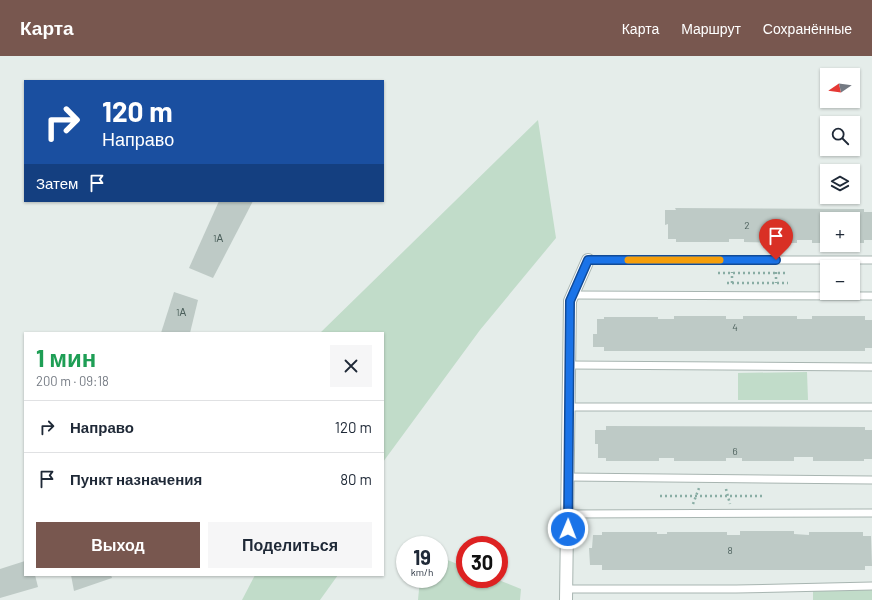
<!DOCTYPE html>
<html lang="ru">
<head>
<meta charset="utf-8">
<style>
	body { margin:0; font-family:Barlow,sans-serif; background:#f6f6f7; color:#1f2937; height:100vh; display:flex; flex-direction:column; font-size:15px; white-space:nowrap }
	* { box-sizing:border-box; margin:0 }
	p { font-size:13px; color:#747a83 }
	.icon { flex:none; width:22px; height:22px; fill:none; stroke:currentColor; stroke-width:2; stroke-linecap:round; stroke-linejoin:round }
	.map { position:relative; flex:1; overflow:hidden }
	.drawer { position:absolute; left:24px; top:276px; width:360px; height:244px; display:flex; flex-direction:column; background:#fff; border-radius:0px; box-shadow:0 1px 3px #0004 }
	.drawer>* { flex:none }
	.top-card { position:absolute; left:24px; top:24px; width:360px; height:122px; border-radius:0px; box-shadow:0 1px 3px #0004; background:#1a4fa0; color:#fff; overflow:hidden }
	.needle { width:26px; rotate:257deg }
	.controls { position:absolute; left:820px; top:12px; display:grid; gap:8px }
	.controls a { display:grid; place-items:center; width:40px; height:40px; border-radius:0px; background:#fff; box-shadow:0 1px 3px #0004; font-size:20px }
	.speed { position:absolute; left:396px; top:480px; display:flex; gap:8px; font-size:20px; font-weight:700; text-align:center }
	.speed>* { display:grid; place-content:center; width:52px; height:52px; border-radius:50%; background:#fff; box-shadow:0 1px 3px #0004; line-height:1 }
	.speed small { font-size:10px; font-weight:400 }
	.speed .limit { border:6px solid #d22; background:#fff; color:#111 }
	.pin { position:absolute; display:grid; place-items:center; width:34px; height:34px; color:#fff; margin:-41px -17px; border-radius:50% 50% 50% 0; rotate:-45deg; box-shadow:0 0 4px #0007 }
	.pin .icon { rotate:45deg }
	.me { position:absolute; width:44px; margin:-22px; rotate:1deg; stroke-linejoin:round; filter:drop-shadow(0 0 3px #0008) }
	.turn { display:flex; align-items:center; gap:14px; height:84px; padding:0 12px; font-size:18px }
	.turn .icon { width:52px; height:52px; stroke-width:2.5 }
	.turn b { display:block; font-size:28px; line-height:34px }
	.then { display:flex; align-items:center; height:38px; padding:0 12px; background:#0003; gap:8px; font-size:15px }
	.round { display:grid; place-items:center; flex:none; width:42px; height:42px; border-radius:0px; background:#f6f6f7 }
	.overview { display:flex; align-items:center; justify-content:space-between; height:68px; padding:0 12px }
	h1 { font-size:24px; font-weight:700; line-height:30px; color:#1e9e55 }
	.button { display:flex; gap:8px; margin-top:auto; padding:8px 12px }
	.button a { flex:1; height:46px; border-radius:0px; background:#78574f; color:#fff; font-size:16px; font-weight:700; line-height:46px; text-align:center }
	.button a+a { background:#f6f6f7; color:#1f2937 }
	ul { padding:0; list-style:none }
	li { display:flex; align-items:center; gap:12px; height:52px; padding:0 12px; border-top:1px solid #e0e1e3 }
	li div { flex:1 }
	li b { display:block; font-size:15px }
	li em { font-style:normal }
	header { display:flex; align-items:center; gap:24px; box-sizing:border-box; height:56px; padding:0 20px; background:#78574f; color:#fff }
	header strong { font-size:19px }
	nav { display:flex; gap:22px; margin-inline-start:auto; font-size:14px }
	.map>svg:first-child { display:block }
</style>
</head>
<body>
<header>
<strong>Карта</strong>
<nav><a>Карта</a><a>Маршрут</a><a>Сохранённые</a></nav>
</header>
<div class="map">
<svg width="872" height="544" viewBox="0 0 872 544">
	<rect width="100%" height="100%" fill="#e5edea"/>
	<!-- green -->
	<g fill="#c1dcc9">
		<path d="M538,64L556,182L480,274L383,406V277H320Z"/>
		<path d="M807,316L808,344H738V317Z"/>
		<path d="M445,503L465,511V523H496L521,533L520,544H418L420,523H439V504Z"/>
		<path d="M255,519H338L320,544H242Z"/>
		<rect x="813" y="534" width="59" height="10"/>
	</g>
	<!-- building -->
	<g fill="#becac6">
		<path d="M219,145H253L213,222L189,212Z"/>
		<path d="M675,152L864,153V156H872V184H864V187H853V163H827V187H812V184H797V187L744,186V183H729V186H676V183H668V168L665,169V154H676Z"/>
		<path d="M174,236L198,244L190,277H161Z"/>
		<path d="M674,260H726V263H743V260H797V263H812V260H865V264H872V292H865V295H604V291H593V278H597V263H604V261H658V263H674Z"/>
		<path d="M606,370L865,371V374H872V403H864V405H813V401H794V405H742V402H726V405H674V402H659V405H606V402H598V388H595V374H606Z"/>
		<path d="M740,475H794V478L809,479V476H863V480H871L872,510H865V514H602V509H590L589,492H592L593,479H602V476H657V478H667V476H727V479H740Z"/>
		<path d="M25,505V519H35L38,531L0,542V513Z"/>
		<path d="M71,519H111L112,522L74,535Z"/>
	</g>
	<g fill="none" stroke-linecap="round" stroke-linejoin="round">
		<!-- service casing -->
		<g stroke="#a8b5b1" stroke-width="9">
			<g id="service">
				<path d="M588,204H872"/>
				<path d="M572,239L872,240"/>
				<path d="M569,309L872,311"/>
				<path d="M569,351H872"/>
				<path d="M568,421L872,424"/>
				<path d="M568,458L872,457"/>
				<path d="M566,533H736L872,530"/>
			</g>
		</g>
		<!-- minor casing -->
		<g stroke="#a8b5b1" stroke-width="14">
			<path id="minor" d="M566,544L570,245L588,204"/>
		</g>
		<!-- path -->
		<g stroke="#89ada4" stroke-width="2.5" stroke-dasharray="2 3" stroke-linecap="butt">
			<path d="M776,216V227"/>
			<path d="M718,217H788"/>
			<path d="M727,227H788"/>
			<path d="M732,227V216"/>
			<path d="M726,433L730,448"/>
			<path d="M660,440H764"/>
			<path d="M693,448L699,432"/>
		</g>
		<!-- service -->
		<use href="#service" stroke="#fff" stroke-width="7"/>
		<!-- minor -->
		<use href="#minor" stroke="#fff" stroke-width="12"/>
	</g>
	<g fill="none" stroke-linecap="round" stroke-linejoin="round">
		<!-- route casing -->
		<g stroke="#114b97" stroke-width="10">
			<path id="route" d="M568,473L570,245L588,204H776"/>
		</g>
		<!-- route -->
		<use href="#route" stroke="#1a73e8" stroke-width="7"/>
		<!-- slow -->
		<path stroke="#f59e0b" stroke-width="7" d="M628,204H720"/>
	</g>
	<g text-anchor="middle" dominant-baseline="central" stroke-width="3.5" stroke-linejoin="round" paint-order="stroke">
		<!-- number labels -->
		<g font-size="10" fill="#4c605c">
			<text x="747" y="169">2</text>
			<text x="218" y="182">1А</text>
			<text x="181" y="256">1А</text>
			<text x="735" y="271">4</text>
			<text x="735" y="395">6</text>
			<text x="730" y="494">8</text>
		</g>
	</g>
</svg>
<div class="controls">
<a><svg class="needle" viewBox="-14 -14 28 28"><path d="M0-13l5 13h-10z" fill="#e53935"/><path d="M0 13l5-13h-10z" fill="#747a83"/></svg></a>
<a><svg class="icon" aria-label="search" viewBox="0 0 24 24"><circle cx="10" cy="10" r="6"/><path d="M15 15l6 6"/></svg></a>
<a><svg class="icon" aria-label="layers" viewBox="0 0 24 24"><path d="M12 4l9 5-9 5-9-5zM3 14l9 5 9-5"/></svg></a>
<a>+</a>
<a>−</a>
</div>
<div class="speed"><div>19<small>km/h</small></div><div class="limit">30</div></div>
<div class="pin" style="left:776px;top:204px;background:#d93025"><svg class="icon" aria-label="arrive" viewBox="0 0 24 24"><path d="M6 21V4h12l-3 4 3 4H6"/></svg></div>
<svg class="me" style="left:568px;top:473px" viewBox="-20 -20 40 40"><circle r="17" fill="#1a73e8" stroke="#fff" stroke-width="3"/><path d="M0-11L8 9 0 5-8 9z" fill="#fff"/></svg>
<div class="top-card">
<div class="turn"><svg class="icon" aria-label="right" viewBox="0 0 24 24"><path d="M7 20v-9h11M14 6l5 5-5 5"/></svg><div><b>120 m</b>Направо</div></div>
<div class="then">Затем<svg class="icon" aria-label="arrive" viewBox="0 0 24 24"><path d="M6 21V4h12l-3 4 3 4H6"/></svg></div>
</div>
<section class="drawer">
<div class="overview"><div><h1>1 мин</h1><p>200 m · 09:18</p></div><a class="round"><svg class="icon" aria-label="close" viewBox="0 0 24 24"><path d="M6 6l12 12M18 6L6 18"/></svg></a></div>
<ul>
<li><svg class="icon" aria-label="right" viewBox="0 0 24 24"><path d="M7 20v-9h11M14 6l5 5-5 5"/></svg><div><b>Направо</b></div><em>120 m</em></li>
<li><svg class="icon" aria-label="arrive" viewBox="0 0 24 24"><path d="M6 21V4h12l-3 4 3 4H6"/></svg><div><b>Пункт назначения</b></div><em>80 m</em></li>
</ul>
<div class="button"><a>Выход</a><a>Поделиться</a></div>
</section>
</div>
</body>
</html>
